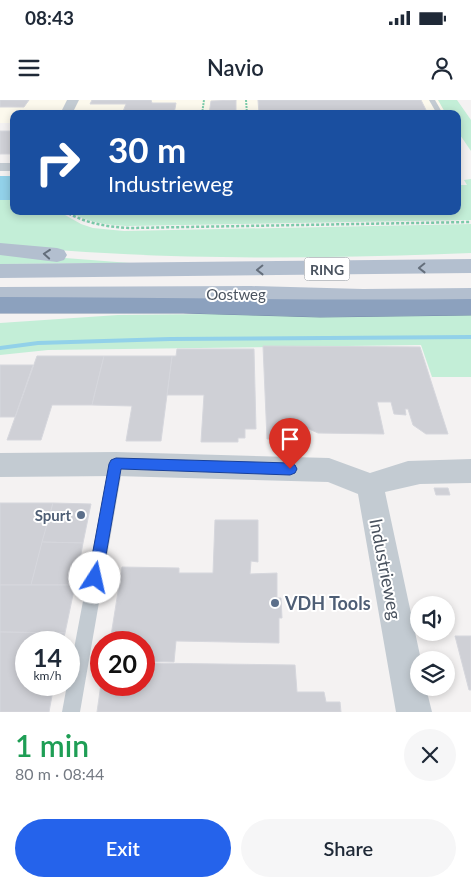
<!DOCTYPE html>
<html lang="en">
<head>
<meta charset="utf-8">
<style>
	body { margin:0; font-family:Lato,sans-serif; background:#f6f6f7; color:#1f2937; height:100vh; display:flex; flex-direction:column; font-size:19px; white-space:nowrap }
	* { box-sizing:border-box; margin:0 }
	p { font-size:16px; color:#747a83 }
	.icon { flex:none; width:28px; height:28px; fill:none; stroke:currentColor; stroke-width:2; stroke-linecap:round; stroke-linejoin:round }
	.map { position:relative; height:612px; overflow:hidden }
	.drawer { display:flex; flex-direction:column; background:#fff; flex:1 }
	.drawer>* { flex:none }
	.banner { position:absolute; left:10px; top:10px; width:451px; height:105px; border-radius:10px; box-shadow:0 2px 8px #0003; background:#1a4fa0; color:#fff; overflow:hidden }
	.buttons { position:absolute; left:410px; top:496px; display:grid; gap:10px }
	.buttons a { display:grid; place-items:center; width:45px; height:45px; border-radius:50%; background:#fff; box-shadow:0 2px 8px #0003; font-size:25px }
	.speed { position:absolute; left:15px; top:531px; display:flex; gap:10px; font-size:25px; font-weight:700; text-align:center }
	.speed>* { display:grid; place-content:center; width:65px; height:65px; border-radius:50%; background:#fff; box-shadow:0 2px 8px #0003; line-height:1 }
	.speed small { font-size:12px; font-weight:400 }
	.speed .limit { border:8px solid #d22; background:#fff; color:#111 }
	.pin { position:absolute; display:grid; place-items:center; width:42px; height:42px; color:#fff; margin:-51px -21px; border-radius:50% 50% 50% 0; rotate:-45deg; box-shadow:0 0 5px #0007 }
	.pin .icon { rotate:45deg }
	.me { position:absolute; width:55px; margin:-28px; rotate:10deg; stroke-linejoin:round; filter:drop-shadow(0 0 4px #0008) }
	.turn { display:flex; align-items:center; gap:18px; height:105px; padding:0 15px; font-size:22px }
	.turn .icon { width:65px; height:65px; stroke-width:2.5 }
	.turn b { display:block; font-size:35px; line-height:42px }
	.round { display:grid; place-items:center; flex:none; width:52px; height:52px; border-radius:26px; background:#f6f6f7 }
	.headline { display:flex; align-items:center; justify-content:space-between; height:85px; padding:0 15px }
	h1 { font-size:30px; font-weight:600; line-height:38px; color:#1e9e55 }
	.button { display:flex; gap:10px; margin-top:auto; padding:10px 15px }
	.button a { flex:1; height:58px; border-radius:30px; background:#2563eb; color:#fff; font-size:20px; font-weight:600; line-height:58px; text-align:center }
	.button a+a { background:#f6f6f7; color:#1f2937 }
	.status { display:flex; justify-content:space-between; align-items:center; height:35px; padding:0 25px; background:#fff; direction:ltr }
	.status svg { height:14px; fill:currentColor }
	header { display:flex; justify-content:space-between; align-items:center; height:65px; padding:0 15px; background:#fff; font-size:22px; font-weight:600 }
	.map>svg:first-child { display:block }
</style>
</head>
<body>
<div class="status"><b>08:43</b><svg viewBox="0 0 49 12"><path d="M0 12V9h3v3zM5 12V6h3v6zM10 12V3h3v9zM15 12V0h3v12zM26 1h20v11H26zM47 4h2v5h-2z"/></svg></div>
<header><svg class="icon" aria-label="menu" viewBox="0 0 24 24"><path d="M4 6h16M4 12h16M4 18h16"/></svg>Navio<svg class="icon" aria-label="person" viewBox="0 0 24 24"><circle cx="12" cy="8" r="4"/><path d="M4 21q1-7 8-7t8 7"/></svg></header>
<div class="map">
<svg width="471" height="612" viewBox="0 0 471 612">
	<rect width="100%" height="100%" fill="#f4f2f2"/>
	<!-- commercial -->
	<path fill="#fcf9ed" d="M0,0H438L446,14H14V23H0Z"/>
	<!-- green -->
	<g fill="#c3eed7">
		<path d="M438,0H457L471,20V51L458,32V14H446Z"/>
		<path d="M471,79V120L127,126C106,125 86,122 67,111H458V85H467L464,80Z"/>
		<path d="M0,100H14V111H58L81,124L93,128L124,131L471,124V153C314,159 156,161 0,145Z"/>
		<path d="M0,153L130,163L0,164Z"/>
		<path d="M471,211V277H432L421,245L48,250L0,255V223L118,215Z"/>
	</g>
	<!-- water -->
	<rect fill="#92d1e9" x="0" y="76" width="14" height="24"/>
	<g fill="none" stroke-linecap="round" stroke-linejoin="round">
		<!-- stream -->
		<path fill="#92d1e9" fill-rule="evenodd" d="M471,235V239L170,241L38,245L0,250V246L38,241L170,237Z"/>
	</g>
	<!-- building -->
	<g fill="#cfd0d6" stroke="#d6d7dd">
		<path d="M0,0H29L24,7H0Z"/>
		<path d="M92,0H151L152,3H176L174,14H122L126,4H90Z"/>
		<path d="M236,0V14H209L211,1Z"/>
		<path d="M258,0H421L428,14H259Z"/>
		<rect x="0" y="31" width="14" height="23"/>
		<path d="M263,246L420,247L448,334H426L413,325L408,309H405L406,315L394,314L391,302H377L384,334L318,333L300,325L292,339H267Z"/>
		<path d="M177,249H254L256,329H245V338H238V342H201L204,295H167L172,256H176Z"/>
		<path d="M37,256H104L92,305H52L41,340H7Z"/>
		<path d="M104,256H172L161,341H126L132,306L92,305Z"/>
		<path d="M0,265H33L15,317H0Z"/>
		<path d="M434,388H448L450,395H436Z"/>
		<path d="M0,403H53L31,485H0Z"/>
		<path d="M53,403L91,404L83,443L42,442Z"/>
		<path d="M215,420H258V462L251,461L250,474L277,473V498H281L282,518H279V543L176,541L174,562L144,561V542H110L122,467L179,468V473H213Z"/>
		<path d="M42,442L83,443L75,485H31Z"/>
		<path d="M0,485H75L65,533L0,532Z"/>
		<path d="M0,532L65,533L63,542H26V585H54L49,612H0Z"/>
		<path d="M455,536H471V590H469Z"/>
		<path d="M144,563L295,565L297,592H324L326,602H340L341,612H97L101,584L144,585Z"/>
	</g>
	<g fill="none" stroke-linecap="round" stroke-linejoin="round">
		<!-- highway casing -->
		<g stroke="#778caa" stroke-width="1">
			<path id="highway" d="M0,197C157,197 314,201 471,199V215L320,217L183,213H0Z"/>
		</g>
		<!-- path-far1 -->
		<g stroke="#7ccbaa" stroke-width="2" stroke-dasharray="2 1" stroke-linecap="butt">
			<path d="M246,0L247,14"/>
			<path d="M202,14L204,0"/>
		</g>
		<!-- path -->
		<path stroke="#7ccbaa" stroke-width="2.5" stroke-dasharray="3 2" stroke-linecap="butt" d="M64,111C85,123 106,127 130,128L471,122"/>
		<!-- lane -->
		<g fill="#c3cbd2" fill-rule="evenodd">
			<path d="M429,0H435L443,14H437Z"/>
			<path d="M116,358L121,360L123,364L80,612H62L67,585H69V575L109,364L111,360Z"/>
		</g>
		<!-- street -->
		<g fill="#c3cbd2" fill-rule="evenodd">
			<path d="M67,0H79L72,14H60Z"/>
			<rect x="0" y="63" width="14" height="8"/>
			<path d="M116,352L329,358L370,373L408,361L471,359V383L420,384L385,392L421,560H419V588H426L432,612H396L358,394L328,382L116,376L0,377V353Z"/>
		</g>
		<!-- primary -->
		<g fill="#b3bfcf" fill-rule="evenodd">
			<path d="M0,143L57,148L64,150L67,155L64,160L57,162L0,155Z"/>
			<path d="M471,159V173L0,178V164Z"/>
			<path d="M251,186L363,189L471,188V204L363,205L251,202L0,203V187Z"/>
		</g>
		<!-- highway -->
		<use href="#highway" fill="#8ca1be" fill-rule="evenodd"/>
	</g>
	<!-- one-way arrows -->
	<defs><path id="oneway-chevron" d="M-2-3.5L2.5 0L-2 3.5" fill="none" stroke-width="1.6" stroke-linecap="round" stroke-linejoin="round" transform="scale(1.25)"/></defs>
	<g stroke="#646e7b">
		<use href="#oneway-chevron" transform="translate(47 154) rotate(-175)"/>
		<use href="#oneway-chevron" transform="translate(422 168) rotate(179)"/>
		<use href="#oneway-chevron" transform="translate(260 170) rotate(179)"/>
	</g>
	<!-- route -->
	<path fill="#2563eb" stroke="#184099" d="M116,358L290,363L295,365L297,369L295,373L290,375L121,369L102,478L100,483L95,486L90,483L88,478L109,364L111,360Z"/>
	<!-- markers -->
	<g fill="#5c6f8a" stroke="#fff" stroke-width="2">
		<circle cx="81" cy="415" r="5"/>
		<circle cx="275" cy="503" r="5"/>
	</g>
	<g text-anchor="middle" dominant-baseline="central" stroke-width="4" stroke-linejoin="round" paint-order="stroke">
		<!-- shield labels -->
		<rect fill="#fff" stroke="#80878f" stroke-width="1" x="304.5" y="157.5" width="45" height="23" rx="4"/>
		<g font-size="14" font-weight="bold" fill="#4a535f">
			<text x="327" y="169">RING</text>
		</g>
		<!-- street labels -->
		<g font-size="15" fill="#4a535f" stroke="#fff">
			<text x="236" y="194">Oostweg</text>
		</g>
		<!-- service labels -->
		<g font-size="15" font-weight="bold" fill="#4e5e75" stroke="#fff" text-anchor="end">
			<text x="71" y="415">Spurt</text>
		</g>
		<!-- near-street labels -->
		<g font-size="18" fill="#4a535f" stroke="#fff">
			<text transform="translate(386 469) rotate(79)">Industrieweg</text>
		</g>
		<!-- near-service labels -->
		<g font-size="18" font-weight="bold" fill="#4e5e75" stroke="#fff" text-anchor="start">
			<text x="285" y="503">VDH Tools</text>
		</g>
	</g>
</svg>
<div class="buttons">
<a><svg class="icon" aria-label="sound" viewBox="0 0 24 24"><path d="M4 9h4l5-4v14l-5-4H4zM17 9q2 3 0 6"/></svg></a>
<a><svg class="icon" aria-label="layers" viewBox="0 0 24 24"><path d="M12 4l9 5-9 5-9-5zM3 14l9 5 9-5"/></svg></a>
</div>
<div class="speed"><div>14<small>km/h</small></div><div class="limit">20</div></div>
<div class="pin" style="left:290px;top:369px;background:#d93025"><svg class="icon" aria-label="arrive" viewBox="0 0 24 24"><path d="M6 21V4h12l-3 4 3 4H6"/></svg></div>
<svg class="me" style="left:95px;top:478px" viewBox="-20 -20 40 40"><circle r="19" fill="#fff"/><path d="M0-13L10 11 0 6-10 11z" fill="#2563eb"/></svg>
<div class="banner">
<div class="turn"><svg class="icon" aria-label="right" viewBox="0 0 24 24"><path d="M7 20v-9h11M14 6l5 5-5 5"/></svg><div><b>30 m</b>Industrieweg</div></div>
</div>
</div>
<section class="drawer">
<div class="headline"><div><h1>1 min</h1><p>80 m · 08:44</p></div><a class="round"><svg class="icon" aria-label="close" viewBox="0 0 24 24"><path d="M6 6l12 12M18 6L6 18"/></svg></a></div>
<div class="button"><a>Exit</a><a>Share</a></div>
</section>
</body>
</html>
